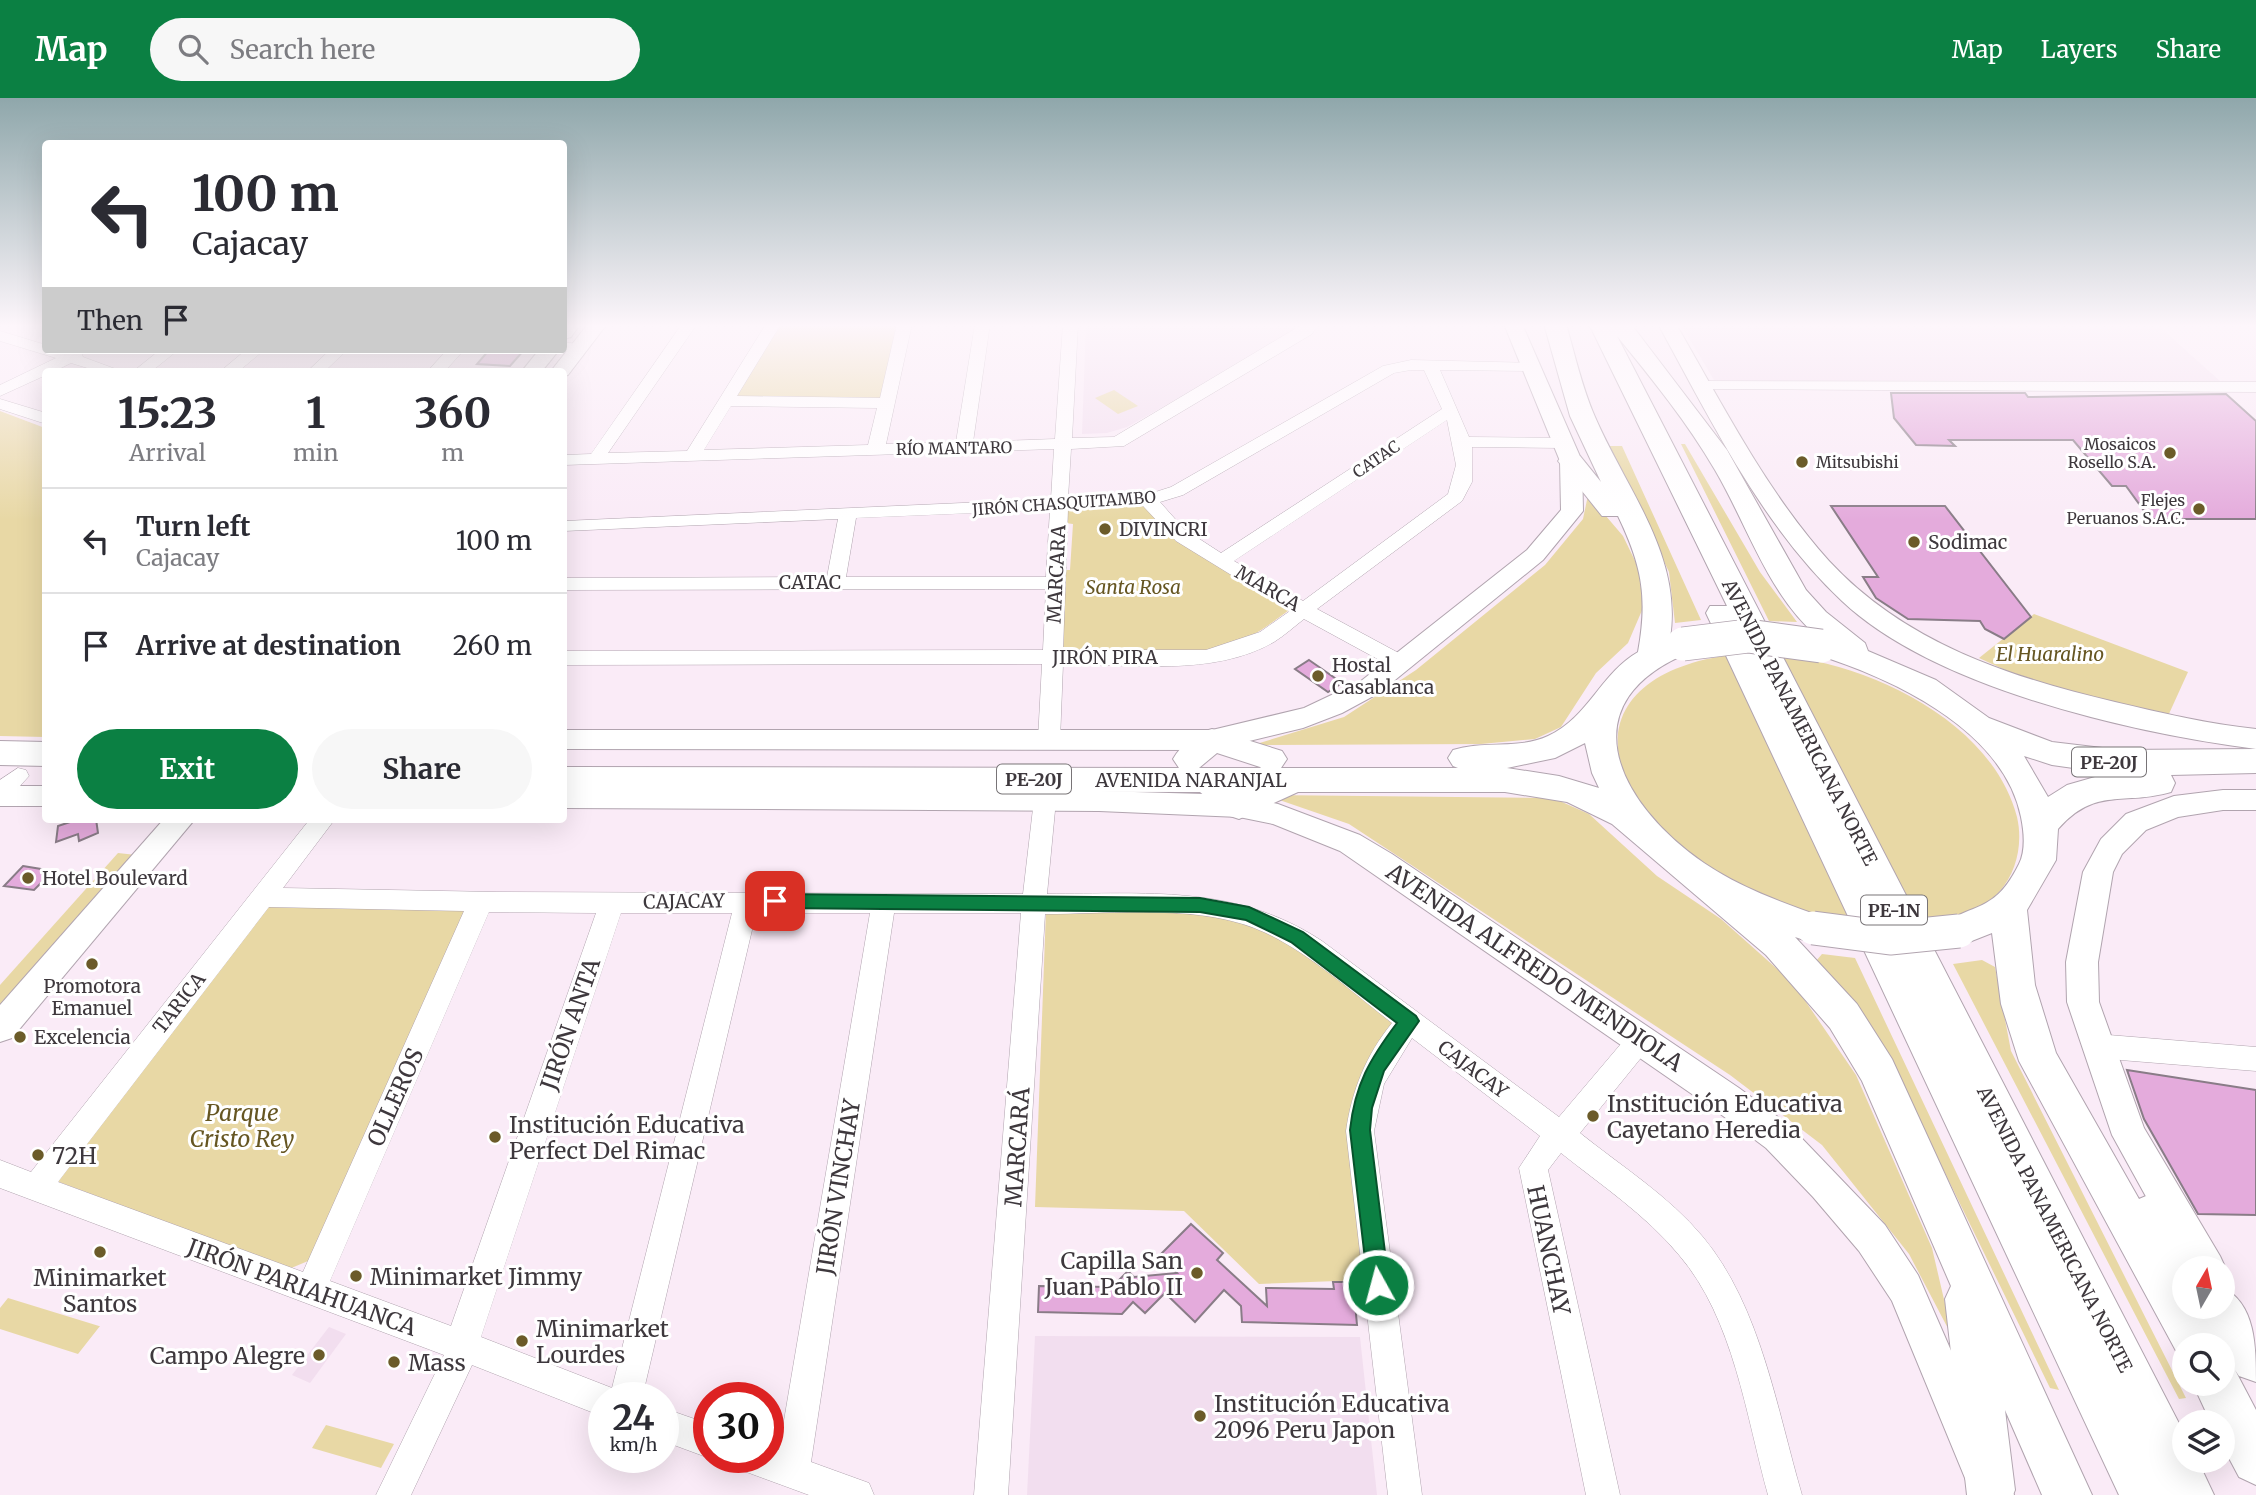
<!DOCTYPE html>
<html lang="en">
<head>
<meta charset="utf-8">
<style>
	body { margin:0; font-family:Merriweather,serif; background:#f7f7f7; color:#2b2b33; height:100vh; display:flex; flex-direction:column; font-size:26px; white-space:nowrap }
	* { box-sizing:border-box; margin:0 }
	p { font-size:23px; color:#7c7c81 }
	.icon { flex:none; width:38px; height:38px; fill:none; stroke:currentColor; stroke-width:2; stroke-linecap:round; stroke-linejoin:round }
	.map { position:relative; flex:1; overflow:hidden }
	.drawer { position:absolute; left:42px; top:270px; width:525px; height:455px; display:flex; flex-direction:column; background:#fff; border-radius:7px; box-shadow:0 7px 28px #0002 }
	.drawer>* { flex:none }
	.top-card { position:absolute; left:42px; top:42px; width:525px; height:214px; border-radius:7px; box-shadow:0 7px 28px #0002; background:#fff; color:#2b2b33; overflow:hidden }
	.needle { width:46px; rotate:9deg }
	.fabs { position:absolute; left:2172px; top:1158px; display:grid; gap:14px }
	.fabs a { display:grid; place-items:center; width:63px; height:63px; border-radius:50%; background:#fff; box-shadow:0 7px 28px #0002; font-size:35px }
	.speed { position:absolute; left:588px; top:1284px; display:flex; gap:14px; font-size:35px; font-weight:700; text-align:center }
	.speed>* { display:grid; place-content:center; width:91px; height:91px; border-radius:50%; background:#fff; box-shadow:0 7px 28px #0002; line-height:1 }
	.speed small { font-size:18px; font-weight:400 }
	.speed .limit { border:10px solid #d22; background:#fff; color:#111 }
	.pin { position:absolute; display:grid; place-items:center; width:60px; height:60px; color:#fff; margin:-30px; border-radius:14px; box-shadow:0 4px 10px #0006 }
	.me { position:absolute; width:77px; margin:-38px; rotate:353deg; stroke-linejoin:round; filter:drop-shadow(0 0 5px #0008) }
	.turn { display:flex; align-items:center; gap:24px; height:147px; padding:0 35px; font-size:32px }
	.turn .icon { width:91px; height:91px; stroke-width:2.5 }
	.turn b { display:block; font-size:49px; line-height:60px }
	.then { display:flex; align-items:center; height:66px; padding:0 35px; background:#0003; gap:14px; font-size:26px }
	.eta { display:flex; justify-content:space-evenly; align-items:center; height:119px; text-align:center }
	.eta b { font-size:42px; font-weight:700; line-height:49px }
	.primary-button { display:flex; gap:14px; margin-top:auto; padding:14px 35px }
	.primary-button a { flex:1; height:80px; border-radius:42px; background:#0b8043; color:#fff; font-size:28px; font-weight:700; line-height:80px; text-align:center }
	.primary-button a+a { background:#f7f7f7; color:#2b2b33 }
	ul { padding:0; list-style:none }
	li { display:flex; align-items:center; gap:21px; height:105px; padding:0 35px; border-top:2px solid #e1e1e2 }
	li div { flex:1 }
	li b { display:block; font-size:26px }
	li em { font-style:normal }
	header { display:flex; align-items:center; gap:42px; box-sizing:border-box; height:98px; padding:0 35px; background:#0b8043; color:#fff }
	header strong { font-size:33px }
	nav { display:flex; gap:38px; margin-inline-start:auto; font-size:24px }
	.search { width:490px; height:63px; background:#f7f7f7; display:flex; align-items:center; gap:18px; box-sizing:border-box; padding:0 24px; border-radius:38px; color:#7c7c81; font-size:26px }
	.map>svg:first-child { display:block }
</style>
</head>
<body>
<header>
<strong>Map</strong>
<div class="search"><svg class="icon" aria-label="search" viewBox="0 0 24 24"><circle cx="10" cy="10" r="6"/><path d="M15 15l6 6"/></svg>Search here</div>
<nav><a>Map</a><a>Layers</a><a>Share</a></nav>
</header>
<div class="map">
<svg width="2256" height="1397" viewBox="0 0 2256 1397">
	<rect width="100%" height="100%" fill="#faebf7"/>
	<!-- built -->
	<g fill="#f2deef">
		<path d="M1086,226H1296L1293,236L1127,329L1107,335L1082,336Z"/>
		<path d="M1683,230L2162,231L2220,283L1714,282Z"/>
		<path d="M329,1229L346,1236L310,1285L292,1277Z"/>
		<path d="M1035,1238L1360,1239L1377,1397H1027Z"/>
	</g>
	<!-- green -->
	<g fill="#e8d8a5">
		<path d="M778,226H902L883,301L733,299Z"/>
		<path d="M1114,292L1138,308L1118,316L1095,300Z"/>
		<path d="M0,313L45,330V639L0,638Z"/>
		<path d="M1681,346H1685L1760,474L1797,524L1769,523Z"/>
		<path d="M1609,348H1622L1701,522L1675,525L1669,474Z"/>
		<path d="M1588,397L1623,438L1639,471L1643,510L1628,545L1596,575L1561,629L1535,641L1481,646L1253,647L1344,619L1416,572L1545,467L1583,421Z"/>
		<path d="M1140,405L1292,510C1271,525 1252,541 1227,548C1187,560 1106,553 1061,554L1062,472H1070L1073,426L1065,425V414L1072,410Z"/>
		<path d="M2034,516L2188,574L2168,618L2038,587L1979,560Z"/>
		<path d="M1752,555C1773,557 1795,558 1815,563C1896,580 1995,634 2017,719C2023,745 2017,774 1999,794C1973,821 1940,822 1905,825C1887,826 1864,831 1847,828C1826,824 1752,801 1735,791C1721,782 1661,737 1652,725C1572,621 1643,561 1752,555Z"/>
		<path d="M1265,697L1553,700L1589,716L1657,778L1721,821L1793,885L1856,977L1932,1150L1953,1240L1909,1156L1822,1047L1730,977L1349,726Z"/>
		<path d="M118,755L136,757L0,912V887Z"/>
		<path d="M268,804L467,807L308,1163L289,1171L59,1084L58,1076Z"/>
		<path d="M1046,812L1211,814L1294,845L1398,924L1375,953L1364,1182L1259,1186L1184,1113L1035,1109Z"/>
		<path d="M1822,856L1855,860L2059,1292L2050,1290L1882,946L1816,863Z"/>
		<path d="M1982,862L1995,869L2011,953L2186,1300L2179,1301L1953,866Z"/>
		<path d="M8,1200L99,1228H100L78,1256L0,1231V1210Z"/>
		<path d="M326,1327L394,1346L381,1370L312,1350Z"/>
	</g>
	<!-- building -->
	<g fill="#e4abdc" stroke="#897c87" stroke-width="2">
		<path d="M489,252H524L510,268L477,266Z"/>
		<path d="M1891,295H2025L2028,299L2226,296L2256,323V421H2150L2126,388H2112L2073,342H1949L1955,348L1916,347L1894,320Z"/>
		<path d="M1831,408H1945L2031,519L2004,541L1985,531L1980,523L1908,521L1876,500L1863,479H1878Z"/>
		<path d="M1309,562L1342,585L1328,594L1295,571Z"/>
		<path d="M79,721H96L98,735L79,743L78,736L56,744L58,728Z"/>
		<path d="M23,768L53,773L34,792L4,788Z"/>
		<path d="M2127,972L2256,992V1117L2198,1116L2144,1021Z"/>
		<path d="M1191,1126L1223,1155L1217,1162L1267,1208L1266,1190L1334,1191L1333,1184H1353L1357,1227L1242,1224L1241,1208L1224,1192L1195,1224L1165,1195L1145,1215L1133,1204L1122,1216L1038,1214L1039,1188L1112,1189L1128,1173L1134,1179L1177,1175L1159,1158Z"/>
	</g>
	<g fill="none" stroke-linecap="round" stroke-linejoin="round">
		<!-- minor casing -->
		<g stroke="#b1a4af" stroke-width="1">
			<g id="minor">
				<path d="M682,226H697L608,355L687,353L766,226H781L737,298L880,300L897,226H912L886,346L956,344L975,226H990L973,344L1055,341L1063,226H1078L1072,340L1114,339L1303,226H1318L1312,236L1124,348L1071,351L1068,400L1146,397L1171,389L1383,268L1411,262L1536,265L1538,268L1530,273L1440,272L1469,339L1561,340L1569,345L1561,350L1472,349V384L1462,403L1317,511L1408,560L1411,565L1408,570H1394L1304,521C1295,528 1285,537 1274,544C1213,579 1131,566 1063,566L1060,642L1057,648H1041L1038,642L1042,566L564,567V553L1043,552L1046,491L564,492V480L827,479L838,421L564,433V423L1051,401L1054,351L564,367V357L591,356ZM1411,272H1424L1442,311L1221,455L1184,431L1160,404L1183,397L1394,275ZM731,308L877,310L868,347L704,352ZM1447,322L1456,367L1448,396L1303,503L1234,463ZM1143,408L1176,443L1290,513L1260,534L1206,552H1063L1068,411ZM1050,412L1046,479H846L856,420Z"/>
				<path d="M0,233L46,247V252L81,254L83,259L121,273H97L71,265L55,273H46V277L0,298V287L56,260L0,243Z"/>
				<path d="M564,244L583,247L586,250L578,255L559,252H564Z"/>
				<path d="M160,252H178L152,273H134Z"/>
				<path d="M246,252H264L239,273H221Z"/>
				<path d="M330,252H347L325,273H308Z"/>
				<path d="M447,252H464L445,273H428Z"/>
				<path d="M1703,283L2256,284V294L1697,291L1695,288Z"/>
				<path d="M0,301L46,315V326L0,311Z"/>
				<path d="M18,670L26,672L29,678L8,701L0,703V682Z"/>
				<path d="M1045,694L1053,696L1056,702L1047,796C1145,796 1236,786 1322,843L1559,1019L1631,934L1640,930L1649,934L1653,942L1649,950L1580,1035C1621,1068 1669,1098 1703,1139C1761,1209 1777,1312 1802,1397H1768C1746,1318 1734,1221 1679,1157C1646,1117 1601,1087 1561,1055L1548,1072L1620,1397H1586L1519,1070L1540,1038L1412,940L1384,986L1374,1033L1422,1397H1388L1346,1033C1352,992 1366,957 1392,925C1352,894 1312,857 1266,835C1203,805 1115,816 1045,816L1008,1397H974L1021,815H894L811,1364L869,1385L874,1397H809L741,1372L736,1360H768V1349L779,1352L870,815H756L642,1300H604V1319L472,1267L411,1397H376L444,1257L0,1090V1062L31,1074L310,721H335L283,790L496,794L1023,796L1034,702L1037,696ZM269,809L464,813L303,1174L58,1084ZM489,814L596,815L451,1228L330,1183ZM621,815H732L612,1290L481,1239Z"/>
				<path d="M2096,936L2256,949V973L2096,960L2087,956L2083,948L2087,940Z"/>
				<path d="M663,1310L709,1326V1360L663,1343Z"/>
			</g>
		</g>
		<!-- major casing -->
		<g stroke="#b1a4af" stroke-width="2">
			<g id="major">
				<path d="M564,226H580L571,239L564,241Z"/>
				<path d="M588,226H607L568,277L564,278V273H551Z"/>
				<path d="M1504,226H1522L1582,363L1583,413L1543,462L1379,595L1342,615L1303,630L1212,652L564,651V632H1212L1304,610L1361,583L1527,452L1561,412L1560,363Z"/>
				<path d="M1658,226H1676C1723,307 1766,393 1829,463C1905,545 2009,579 2115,604C2162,615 2208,626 2256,631V651C2132,635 1934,590 1842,503C1761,427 1711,322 1658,226Z"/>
				<path d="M539,252H559L542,273H522Z"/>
				<rect x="0" y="688" width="46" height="20"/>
				<path d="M564,690L1099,693L1239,697L1278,706L1360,737L1392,756L1739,990L1790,1028L1885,1127L1918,1177L2014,1397H1972L1892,1203L1859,1153L1813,1099L1766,1050L1715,1012L1340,753L1273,726L1239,719L1099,713L564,710Z"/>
				<path d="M2223,692H2256V712H2223L2178,719L2146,732L2122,756L2113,774L2098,864L2099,904L2144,1030L2220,1158L2226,1171L2222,1179V1171H2186L2112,1037L2067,904L2066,864L2083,774L2101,741L2126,716L2174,698Z"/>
				<path d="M164,721H195L12,940L0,944V907Z"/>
			</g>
		</g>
		<!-- highway casing -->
		<g stroke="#b1a4af" stroke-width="2">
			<g id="highway">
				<path d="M1544,226H1566C1575,257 1582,290 1595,319C1626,391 1683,458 1670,540L1683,536L1693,539L1698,546L1693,553C1565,603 1617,705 1704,765C1741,790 1783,805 1826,820L1831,830L1826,840L1813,845L1795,839L1857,906L1892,961L2092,1397H2042L2005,1312L2015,1392L2013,1397H1967L1945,1201L1951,1188L1862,983L1830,930L1766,857L1612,726L1567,704L1505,694H1298L1239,721L1227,717L1200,694L564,693V669L1179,670L1173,661C1181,647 1196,635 1212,631L1282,653L1287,661L1281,670H1458L1453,668L1448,660L1453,652C1484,642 1518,652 1548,638C1588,620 1601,575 1638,554C1648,499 1642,468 1618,418H1602L1558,363L1562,358H1580L1601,384L1570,318ZM1585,645L1592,675L1599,690L1559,678L1507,670L1555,660ZM1217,655L1260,669L1261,670H1199Z"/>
				<path d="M1589,226H1631L1727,352L1806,492L1826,514L1865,545L1868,553L1936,582L1989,620L2052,644L2119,652L2256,651V675L2171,677L2175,685L2171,694C2124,708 2096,688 2058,731L2056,762L2027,812L2035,887L2056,955L2139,1101L2146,1098C2173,1109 2196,1144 2207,1171H2184V1209H2222V1189C2256,1206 2256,1249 2256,1284L2239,1278L2235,1272L2256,1312V1387L2239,1379L2222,1347V1325H2211L2193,1286H2222V1265L2233,1269L2222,1256V1248H2184V1265L2182,1264L2019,963L2001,906L1992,835L1959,848L1946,844L1941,833C1950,815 1973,814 1989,803C2003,795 2012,780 2019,766C2026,752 2024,734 2021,719C2003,630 1888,578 1811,555L1806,548L1811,541L1818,539C1767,495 1748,428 1715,372C1687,324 1652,281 1617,238L2184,1335V1363H2198L2214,1397H2119L1706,515L1710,508H1727ZM2024,658L2052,667L2109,675L2067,687L2048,699Z"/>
				<path d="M0,643L46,644V668L0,667Z"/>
			</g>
		</g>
		<!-- minor -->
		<use href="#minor" fill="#fff" fill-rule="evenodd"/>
		<!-- major -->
		<use href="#major" fill="#fff" fill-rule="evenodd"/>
		<!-- highway -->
		<use href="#highway" fill="#fff" fill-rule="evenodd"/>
		<!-- highway-bridge casing -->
		<g stroke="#b1a4af" stroke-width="35" stroke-linecap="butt">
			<g id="highway-bridge">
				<path d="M1683,546L1748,538L1821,548"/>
				<path d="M1813,830L1890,840L1959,833"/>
			</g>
		</g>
		<!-- highway-bridge -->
		<use href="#highway-bridge" stroke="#fff" stroke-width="33"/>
	</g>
	<!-- sky -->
	<linearGradient id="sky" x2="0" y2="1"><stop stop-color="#8fa7ab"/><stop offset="0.54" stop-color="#fdf6fb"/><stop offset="1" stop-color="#fdf6fb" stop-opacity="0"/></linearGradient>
	<rect width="2256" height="422" fill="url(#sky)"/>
	<!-- route -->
	<path fill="#0b8043" stroke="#07532c" stroke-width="2" d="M775,796L1200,800L1249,809L1303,834L1416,918L1419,923L1384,973L1372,1010L1370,1032L1389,1187L1386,1194L1378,1197L1371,1194L1368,1187L1350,1032C1355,986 1370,961 1397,925L1291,844L1246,822L1200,814L775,810L766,803Z"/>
	<!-- markers -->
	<g fill="#6b5b29" stroke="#fff" stroke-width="2.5">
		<circle cx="2170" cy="355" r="7"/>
		<circle cx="1802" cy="364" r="7"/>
		<circle cx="2199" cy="411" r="7"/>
		<circle cx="1105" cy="431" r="7"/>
		<circle cx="1914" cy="444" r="7"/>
		<circle cx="1318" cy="578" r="7"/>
		<circle cx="28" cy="780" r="7"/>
		<circle cx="92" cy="866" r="7"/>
		<circle cx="20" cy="939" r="7"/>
		<circle cx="1593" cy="1018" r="7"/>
		<circle cx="495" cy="1039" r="7"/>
		<circle cx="38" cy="1057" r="7"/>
		<circle cx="100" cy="1154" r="7"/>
		<circle cx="1197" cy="1175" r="7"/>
		<circle cx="356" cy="1178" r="7"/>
		<circle cx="522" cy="1243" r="7"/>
		<circle cx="319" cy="1257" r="7"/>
		<circle cx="394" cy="1264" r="7"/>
		<circle cx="1200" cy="1318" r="7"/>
	</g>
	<g text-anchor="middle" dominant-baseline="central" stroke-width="6" stroke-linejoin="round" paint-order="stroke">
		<!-- far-poi labels -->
		<g font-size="16" fill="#3e383d" stroke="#fff" text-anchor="end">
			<text x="2156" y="346">Mosaicos<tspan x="2156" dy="18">Rosello S.A.</tspan></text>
			<text x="1816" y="364" text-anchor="start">Mitsubishi</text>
			<text x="2185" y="402">Flejes<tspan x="2185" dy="18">Peruanos S.A.C.</tspan></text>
		</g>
		<!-- far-street labels -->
		<g font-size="16" fill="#3e383d" stroke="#fff">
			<text transform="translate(954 350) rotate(-1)">RÍO MANTARO</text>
			<text transform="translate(1376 361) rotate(-34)">CATAC</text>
			<text transform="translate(1064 405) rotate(-4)">JIRÓN CHASQUITAMBO</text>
		</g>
		<!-- shield labels -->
		<g fill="#fff" stroke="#787477" stroke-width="2">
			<rect x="2072" y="649.5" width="74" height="29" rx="5"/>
			<rect x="997" y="666.5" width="74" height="29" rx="5"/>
			<rect x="1861" y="797.5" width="66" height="29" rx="5"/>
		</g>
		<g font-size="18" font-weight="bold" fill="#3e383d">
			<text x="2109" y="664">PE-20J</text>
			<text x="1034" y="681">PE-20J</text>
			<text x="1894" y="812">PE-1N</text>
		</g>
		<!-- poi labels -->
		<g font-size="19" fill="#3e383d" stroke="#fff" text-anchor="start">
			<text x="1119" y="431">DIVINCRI</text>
			<text x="1928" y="444">Sodimac</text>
			<text x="1332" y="567">Hostal<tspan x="1332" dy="22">Casablanca</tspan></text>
			<text x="42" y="780">Hotel Boulevard</text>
			<text x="92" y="888" text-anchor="middle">Promotora<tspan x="92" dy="22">Emanuel</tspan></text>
			<text x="34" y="939">Excelencia</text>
		</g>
		<!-- street labels -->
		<g font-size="19" fill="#3e383d" stroke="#fff">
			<text transform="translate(1056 476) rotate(-87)">MARCARA</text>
			<text x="810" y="484">CATAC</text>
			<text transform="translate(1268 490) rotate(30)">MARCA</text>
			<text x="1105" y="559">JIRÓN PIRA</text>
			<text transform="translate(1800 624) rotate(63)">AVENIDA PANAMERICANA NORTE</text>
			<text x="1191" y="682">AVENIDA NARANJAL</text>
			<text transform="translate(684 803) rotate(-1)">CAJACAY</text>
			<text transform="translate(179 905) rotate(-52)">TARICA</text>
			<text transform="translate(1473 971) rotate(37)">CAJACAY</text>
			<text transform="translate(2055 1131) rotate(63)">AVENIDA PANAMERICANA NORTE</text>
		</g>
		<!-- park labels -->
		<g font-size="19" font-style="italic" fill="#665622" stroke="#fff">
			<text x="1133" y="489">Santa Rosa</text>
			<text x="2050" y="556">El Huaralino</text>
		</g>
		<!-- near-street labels -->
		<g font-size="23" fill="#3e383d" stroke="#fff">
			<text transform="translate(1535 869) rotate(34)">AVENIDA ALFREDO MENDIOLA</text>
			<text transform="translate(570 926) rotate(-71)">JIRÓN ANTA</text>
			<text transform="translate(395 999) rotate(-66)">OLLEROS</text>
			<text transform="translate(1017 1049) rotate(-86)">MARCARÁ</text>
			<text transform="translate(838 1089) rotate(-81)">JIRÓN VINCHAY</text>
			<text transform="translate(1549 1152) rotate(78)">HUANCHAY</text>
			<text transform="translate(302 1189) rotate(20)">JIRÓN PARIAHUANCA</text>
		</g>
		<!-- near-poi labels -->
		<g font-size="23" fill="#3e383d" stroke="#fff" text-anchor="start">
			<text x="1607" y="1005">Institución Educativa<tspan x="1607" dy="26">Cayetano Heredia</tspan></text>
			<text x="509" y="1026">Institución Educativa<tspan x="509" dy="26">Perfect Del Rimac</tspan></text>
			<text x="52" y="1057">72H</text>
			<text x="1183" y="1162" text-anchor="end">Capilla San<tspan x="1183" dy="26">Juan Pablo II</tspan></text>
			<text x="370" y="1178">Minimarket Jimmy</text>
			<text x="100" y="1179" text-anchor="middle">Minimarket<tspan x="100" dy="26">Santos</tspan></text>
			<text x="536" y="1230">Minimarket<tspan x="536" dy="26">Lourdes</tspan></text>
			<text x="305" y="1257" text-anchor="end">Campo Alegre</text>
			<text x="408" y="1264">Mass</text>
			<text x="1214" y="1305">Institución Educativa<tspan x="1214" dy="26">2096 Peru Japon</tspan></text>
		</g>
		<!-- near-park labels -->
		<g font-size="23" font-style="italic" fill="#665622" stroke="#fff">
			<text x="242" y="1014">Parque<tspan x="242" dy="26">Cristo Rey</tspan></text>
		</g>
	</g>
</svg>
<div class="fabs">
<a><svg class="needle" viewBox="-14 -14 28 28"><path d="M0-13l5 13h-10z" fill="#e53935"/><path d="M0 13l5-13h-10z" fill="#7c7c81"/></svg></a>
<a><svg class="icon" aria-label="search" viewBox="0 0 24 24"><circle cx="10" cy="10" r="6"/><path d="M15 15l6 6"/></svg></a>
<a><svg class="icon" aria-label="layers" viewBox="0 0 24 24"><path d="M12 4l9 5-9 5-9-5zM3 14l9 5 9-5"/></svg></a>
</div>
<div class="speed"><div>24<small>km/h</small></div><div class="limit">30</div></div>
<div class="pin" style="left:775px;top:803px;background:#d93025"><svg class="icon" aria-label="arrive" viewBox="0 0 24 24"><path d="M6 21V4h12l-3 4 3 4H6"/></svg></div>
<svg class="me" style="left:1378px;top:1187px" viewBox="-20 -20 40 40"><circle r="17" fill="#0b8043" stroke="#fff" stroke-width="3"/><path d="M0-11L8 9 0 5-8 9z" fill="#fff"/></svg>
<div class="top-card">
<div class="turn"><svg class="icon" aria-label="left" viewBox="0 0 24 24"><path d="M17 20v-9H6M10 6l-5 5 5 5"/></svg><div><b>100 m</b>Cajacay</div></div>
<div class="then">Then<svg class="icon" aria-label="arrive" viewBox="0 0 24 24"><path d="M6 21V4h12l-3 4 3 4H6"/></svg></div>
</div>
<section class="drawer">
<div class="eta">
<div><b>15:23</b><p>Arrival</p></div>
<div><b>1</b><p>min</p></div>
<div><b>360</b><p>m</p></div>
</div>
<ul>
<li><svg class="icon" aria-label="left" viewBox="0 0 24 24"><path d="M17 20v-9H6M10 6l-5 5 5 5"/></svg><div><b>Turn left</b><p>Cajacay</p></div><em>100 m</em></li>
<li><svg class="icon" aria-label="arrive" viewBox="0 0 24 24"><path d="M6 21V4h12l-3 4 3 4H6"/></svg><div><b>Arrive at destination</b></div><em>260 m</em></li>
</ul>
<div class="primary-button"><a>Exit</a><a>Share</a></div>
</section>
</div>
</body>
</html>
